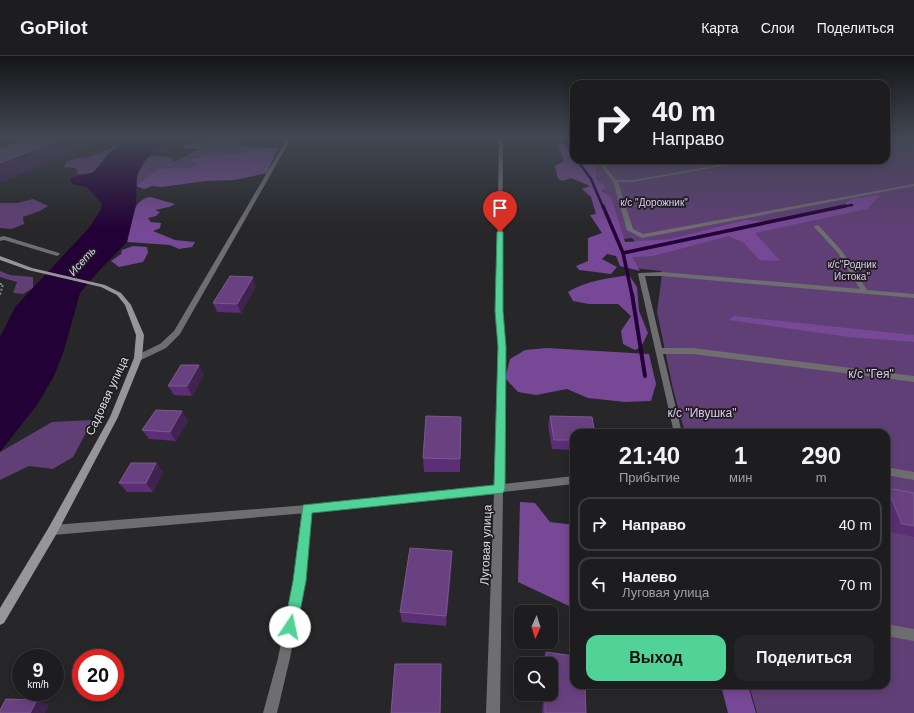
<!DOCTYPE html>
<html lang="ru">
<head>
<meta charset="utf-8">
<style>
	body { margin:0; font-family:Helvetica,sans-serif; background:#252527; color:#f1f3f6; height:100vh; display:flex; flex-direction:column; font-size:15px; white-space:nowrap }
	* { box-sizing:border-box; margin:0 }
	p { font-size:13px; color:#a0a1a4 }
	.icon { flex:none; width:22px; height:22px; fill:none; stroke:currentColor; stroke-width:2; stroke-linecap:round; stroke-linejoin:round }
	.map { position:relative; flex:1; overflow:hidden }
	.side { position:absolute; left:570px; top:373px; width:320px; height:260px; display:flex; flex-direction:column; background:#1d1c1e; border-radius:12px; box-shadow:0 2px 10px #0003,0 0 0 1px #3b3a3c }
	.side>* { flex:none }
	.banner { position:absolute; left:570px; top:24px; width:320px; height:84px; border-radius:12px; box-shadow:0 2px 10px #0003,0 0 0 1px #3b3a3c; background:#1d1c1e; color:#f1f3f6; overflow:hidden }
	.needle { width:26px; rotate:183deg }
	.controls { position:absolute; left:514px; top:549px; display:grid; gap:8px }
	.controls a { display:grid; place-items:center; width:44px; height:44px; border-radius:8px; background:#1d1c1e; box-shadow:0 2px 10px #0003,0 0 0 1px #3b3a3c; font-size:20px }
	.speed { position:absolute; left:12px; top:593px; display:flex; gap:8px; font-size:20px; font-weight:700; text-align:center }
	.speed>* { display:grid; place-content:center; width:52px; height:52px; border-radius:50%; background:#1d1c1e; box-shadow:0 2px 10px #0003,0 0 0 1px #3b3a3c; line-height:1 }
	.speed small { font-size:10px; font-weight:400 }
	.speed .limit { border:6px solid #d22; background:#fff; color:#111 }
	.pin { position:absolute; display:grid; place-items:center; width:34px; height:34px; color:#fff; margin:-41px -17px; border-radius:50% 50% 50% 0; rotate:-45deg; box-shadow:0 0 4px #0007 }
	.pin .icon { rotate:45deg }
	.me { position:absolute; width:44px; margin:-22px; rotate:11deg; stroke-linejoin:round; filter:drop-shadow(0 0 3px #0008) }
	.turn { display:flex; align-items:center; gap:14px; height:84px; padding:0 16px; font-size:18px }
	.turn .icon { width:52px; height:52px; stroke-width:2.5 }
	.turn b { display:block; font-size:28px; line-height:34px }
	.eta { display:flex; justify-content:space-evenly; align-items:center; height:68px; text-align:center }
	.eta b { font-size:24px; font-weight:700; line-height:28px }
	.cta { display:flex; gap:8px; margin-top:auto; padding:8px 16px }
	.cta a { flex:1; height:46px; border-radius:12px; background:#51d398; color:#111; font-size:16px; font-weight:700; line-height:46px; text-align:center }
	.cta a+a { background:#252527; color:#f1f3f6 }
	ul { padding:0; list-style:none }
	li { display:flex; align-items:center; gap:12px; height:54px; margin:0 8px 6px; padding:0 8px; border:2px solid #3b3a3c; border-radius:12px }
	li div { flex:1 }
	li b { display:block; font-size:15px }
	li em { font-style:normal }
	header { display:flex; align-items:center; gap:24px; box-sizing:border-box; height:56px; padding:0 20px; background:#1d1c1e; border-bottom:1px solid #3b3a3c }
	header strong { font-size:19px }
	nav { display:flex; gap:22px; margin-inline-start:auto; font-size:14px }
	.map>svg:first-child { display:block }
</style>
</head>
<body>
<header>
<strong>GoPilot</strong>
<nav><a>Карта</a><a>Слои</a><a>Поделиться</a></nav>
</header>
<div class="map">
<svg width="914" height="657" viewBox="0 0 914 657">
	<rect width="100%" height="100%" fill="#272628"/>
	<!-- green -->
	<g fill="#603f76">
		<path d="M223,81H241V90L262,91L235,98L214,96L189,103L196,108L192,113L176,111L157,113L136,130C136,120 141,102 153,100C159,99 167,101 173,102V106L200,93H187L183,90L198,86L211,87Z"/>
		<path d="M886,81H914V657H757L749,629H886V377H685L673,333L657,256L662,218L661,215L635,212L629,199L859,149L863,145L640,191L632,182L623,183L599,124L585,104H886Z"/>
		<path d="M116,91L92,117L78,119L76,112L64,111L67,105L90,100Z"/>
		<path d="M33,143L48,150L40,155L23,161L24,168L12,173L0,172V147H17Z"/>
		<path d="M0,215L10,219L33,221V232L23,238L13,237L17,226L0,221Z"/>
		<path d="M93,364L73,401L53,413L29,410L0,424V396L2,395L52,366Z"/>
	</g>
	<!-- forest -->
	<g fill="#774896">
		<path d="M557,85L565,88L567,93H574V104H585L595,111L597,123L606,131L602,135L611,141L625,186L671,183L745,164L771,166L840,150L852,143L880,139L867,153L755,177L780,205L759,204L744,187L729,180L653,200L632,201L640,215L620,210L616,200L607,198L602,203L617,211L611,218L579,214L576,210L588,205V182L602,177L590,159L596,158L591,141L582,133L590,130L571,122L563,125L558,123L555,110L564,105Z"/>
		<path d="M262,91L278,92L267,117L235,124L205,125L162,131L152,130L144,133L136,130L157,113L176,111L192,112L196,108L188,104L214,96L235,98Z"/>
		<path d="M150,141L175,148L169,151L155,154L160,156L156,160L148,162L151,166L161,167L160,172L153,175L175,184L195,186L192,191L179,193L170,189L127,186C131,170 130,144 150,141Z"/>
		<path d="M133,190L147,191L148,197L143,206L119,211L111,205L121,198L122,194Z"/>
		<path d="M629,219L637,231L639,255L648,277L641,291L635,294L623,288L621,275L631,260L618,248H589L573,245L568,236C585,225 609,222 629,219Z"/>
		<path d="M734,260L914,279V286L849,281L729,264Z"/>
		<path d="M547,292L649,298L656,328L651,345L625,346L588,342L567,333L536,339L518,336L505,322L510,303L525,294Z"/>
		<path d="M520,446L535,447L550,466L574,469V556L569,550L518,526Z"/>
		<path d="M721,629H748L756,657H728Z"/>
	</g>
	<!-- water -->
	<path fill="#230036" d="M128,81H174L152,96L145,105L137,119L136,149L127,186L96,218L80,237L64,294L54,320L37,349L0,396V281L16,250L89,172L101,153L102,148L87,131L72,128L70,123L78,119L88,118L94,116L109,97Z"/>
	<g fill="none" stroke-linecap="round" stroke-linejoin="round">
		<!-- stream-far2 -->
		<g stroke="#230036" stroke-width="2.5">
			<path d="M563,81L574,100"/>
			<path d="M577,104L591,123L603,151"/>
			<path d="M840,151L852,149"/>
		</g>
		<!-- stream-far1 -->
		<g stroke="#230036" stroke-width="3.5">
			<path d="M603,150L623,197L632,239"/>
			<path d="M623,197L845,150"/>
		</g>
		<!-- stream -->
		<path stroke="#230036" stroke-width="4" d="M632,238L645,320"/>
		<!-- path -->
		<path stroke="#838284" stroke-width="2" stroke-dasharray="2 2" stroke-linecap="butt" d="M0,228H3L0,239"/>
		<!-- service -->
		<g fill="#6e6d6f" fill-rule="evenodd">
			<path d="M596,104H600L616,124H633L747,104H757L633,126H618L633,173L643,178L914,128V130L642,182L627,174L613,125Z"/>
			<path d="M817,169L819,170L842,195L867,234L914,238V242L662,220H645L662,292H693L914,320V326L693,298H663L682,377H674L638,218L639,217L662,216L860,233L838,197L814,171Z"/>
			<path d="M4,180L59,197L60,198L57,200L4,184L0,185V181Z"/>
			<path d="M886,411L914,416V424L886,419Z"/>
			<path d="M307,449L311,450L312,453L305,525L290,602L277,657H263L278,602L293,525L302,453L303,450Z"/>
			<path d="M886,568L914,573V585L886,580Z"/>
		</g>
		<!-- minor -->
		<g fill="#6e6d6f" fill-rule="evenodd">
			<path d="M288,81H292L180,278L166,292L141,304H135L134,302L135,300L160,288L174,275Z"/>
			<path d="M499,81H503L502,255L506,291L503,428L574,420V428L503,436L500,657H486L494,437L307,457L53,479L49,477L48,474L49,471L53,469L307,449L494,429L498,291L496,255Z"/>
		</g>
		<!-- secondary -->
		<path fill="#969597" fill-rule="evenodd" d="M0,200L32,212L105,229L121,237L131,249L144,279L142,302L118,361L57,477L4,567L0,569V552L49,471L110,361L134,302L136,279L125,249L117,239L101,231L28,214L0,204Z"/>
	</g>
	<!-- wall -->
	<g fill="#5b2e75">
		<path d="M256,230L241,257L217,256L213,247Z"/>
		<path d="M204,319L192,340L174,339L168,330Z"/>
		<path d="M182,355L188,365L176,385L149,383L142,374Z"/>
		<path d="M550,360L574,377V394L552,393L548,369Z"/>
		<path d="M461,361L460,416H424L423,402Z"/>
		<path d="M156,407L163,416L153,436H127L119,427Z"/>
		<path d="M887,432L914,437V481L891,476L886,463V434Z"/>
		<path d="M452,507L446,570L402,566L400,556Z"/>
		<path d="M546,596L586,657H542L543,638H551V608H543V602Z"/>
	</g>
	<!-- shaded-wall -->
	<g fill="#402351">
		<path d="M66,81H88L92,88L0,127V107Z"/>
		<path d="M253,221L256,230L241,257L237,248Z"/>
		<path d="M199,309L204,319L192,340L187,330Z"/>
		<path d="M182,355L188,365L176,385L170,376Z"/>
		<path d="M156,407L163,416L153,436L146,427Z"/>
		<path d="M452,495V507L446,570V560Z"/>
		<path d="M441,608L442,617L441,657H440Z"/>
		<path d="M37,644L49,649L45,657H30Z"/>
	</g>
	<!-- building -->
	<g fill="#694180" stroke="#7b598f">
		<path d="M32,81H66L0,107V93Z"/>
		<path d="M230,220L253,221L237,248L213,247Z"/>
		<path d="M181,309H199L187,330H168Z"/>
		<path d="M156,354L182,355L170,376L142,374Z"/>
		<path d="M426,360L461,361L460,403L423,402Z"/>
		<path d="M550,360L592,361L595,377H574V384H554Z"/>
		<path d="M131,407H156L146,427H119Z"/>
		<path d="M887,432L914,437V470L902,468Z"/>
		<path d="M410,492L452,495L446,560L400,556Z"/>
		<path d="M546,596L574,600V629H585L586,657H545V638H551V608H546Z"/>
		<path d="M395,608H441L440,657H391Z"/>
		<path d="M6,643L37,644L30,657H0V654Z"/>
	</g>
	<!-- sky -->
	<linearGradient id="sky" x2="0" y2="1"><stop stop-color="#151516"/><stop offset="0.47" stop-color="#414753"/><stop offset="1" stop-color="#414753" stop-opacity="0"/></linearGradient>
	<rect width="914" height="173" fill="url(#sky)"/>
	<!-- route -->
	<path fill="#51d398" stroke="#358963" d="M500,174L503,176V255L506,291L505,433L503,437L312,457L306,525L297,571L295,576L290,578L286,576L284,571L293,525L303,449L494,429L498,291L495,255L497,176Z"/>
	<g text-anchor="middle" dominant-baseline="central" stroke-width="3.5" stroke-linejoin="round" paint-order="stroke">
		<!-- far-park labels -->
		<g font-size="10" fill="#e0c7f2" stroke="#1e1d1f">
			<text x="654" y="146">к/с "Дорожник"</text>
			<text x="852" y="208">к/с"Родник<tspan x="852" dy="12">Истока"</tspan></text>
		</g>
		<!-- far-water labels -->
		<g font-size="11" font-style="italic" fill="#e7cffa" stroke="#1e1d1f">
			<text transform="translate(82 205) rotate(-48)">Исеть</text>
		</g>
		<!-- park labels -->
		<g font-size="12" fill="#e0c7f2" stroke="#1e1d1f">
			<text x="871" y="318">к/с "Гея"</text>
			<text x="702" y="357">к/с "Ивушка"</text>
		</g>
		<!-- street labels -->
		<g font-size="12" fill="#dcdbdd" stroke="#1e1d1f">
			<text transform="translate(107 340) rotate(-65)">Садовая улица</text>
			<text transform="translate(486 489) rotate(-88)">Луговая улица</text>
		</g>
	</g>
</svg>
<div class="controls">
<a><svg class="needle" viewBox="-14 -14 28 28"><path d="M0-13l5 13h-10z" fill="#e53935"/><path d="M0 13l5-13h-10z" fill="#a0a1a4"/></svg></a>
<a><svg class="icon" aria-label="search" viewBox="0 0 24 24"><circle cx="10" cy="10" r="6"/><path d="M15 15l6 6"/></svg></a>
</div>
<div class="speed"><div>9<small>km/h</small></div><div class="limit">20</div></div>
<div class="pin" style="left:500px;top:176px;background:#d93025"><svg class="icon" aria-label="arrive" viewBox="0 0 24 24"><path d="M6 21V4h12l-3 4 3 4H6"/></svg></div>
<svg class="me" style="left:290px;top:571px" viewBox="-20 -20 40 40"><circle r="19" fill="#fff"/><path d="M0-13L10 11 0 6-10 11z" fill="#51d398"/></svg>
<div class="banner">
<div class="turn"><svg class="icon" aria-label="right" viewBox="0 0 24 24"><path d="M7 20v-9h11M14 6l5 5-5 5"/></svg><div><b>40 m</b>Направо</div></div>
</div>
<section class="side">
<div class="eta">
<div><b>21:40</b><p>Прибытие</p></div>
<div><b>1</b><p>мин</p></div>
<div><b>290</b><p>m</p></div>
</div>
<ul>
<li><svg class="icon" aria-label="right" viewBox="0 0 24 24"><path d="M7 20v-9h11M14 6l5 5-5 5"/></svg><div><b>Направо</b></div><em>40 m</em></li>
<li><svg class="icon" aria-label="left" viewBox="0 0 24 24"><path d="M17 20v-9H6M10 6l-5 5 5 5"/></svg><div><b>Налево</b><p>Луговая улица</p></div><em>70 m</em></li>
</ul>
<div class="cta"><a>Выход</a><a>Поделиться</a></div>
</section>
</div>
</body>
</html>
